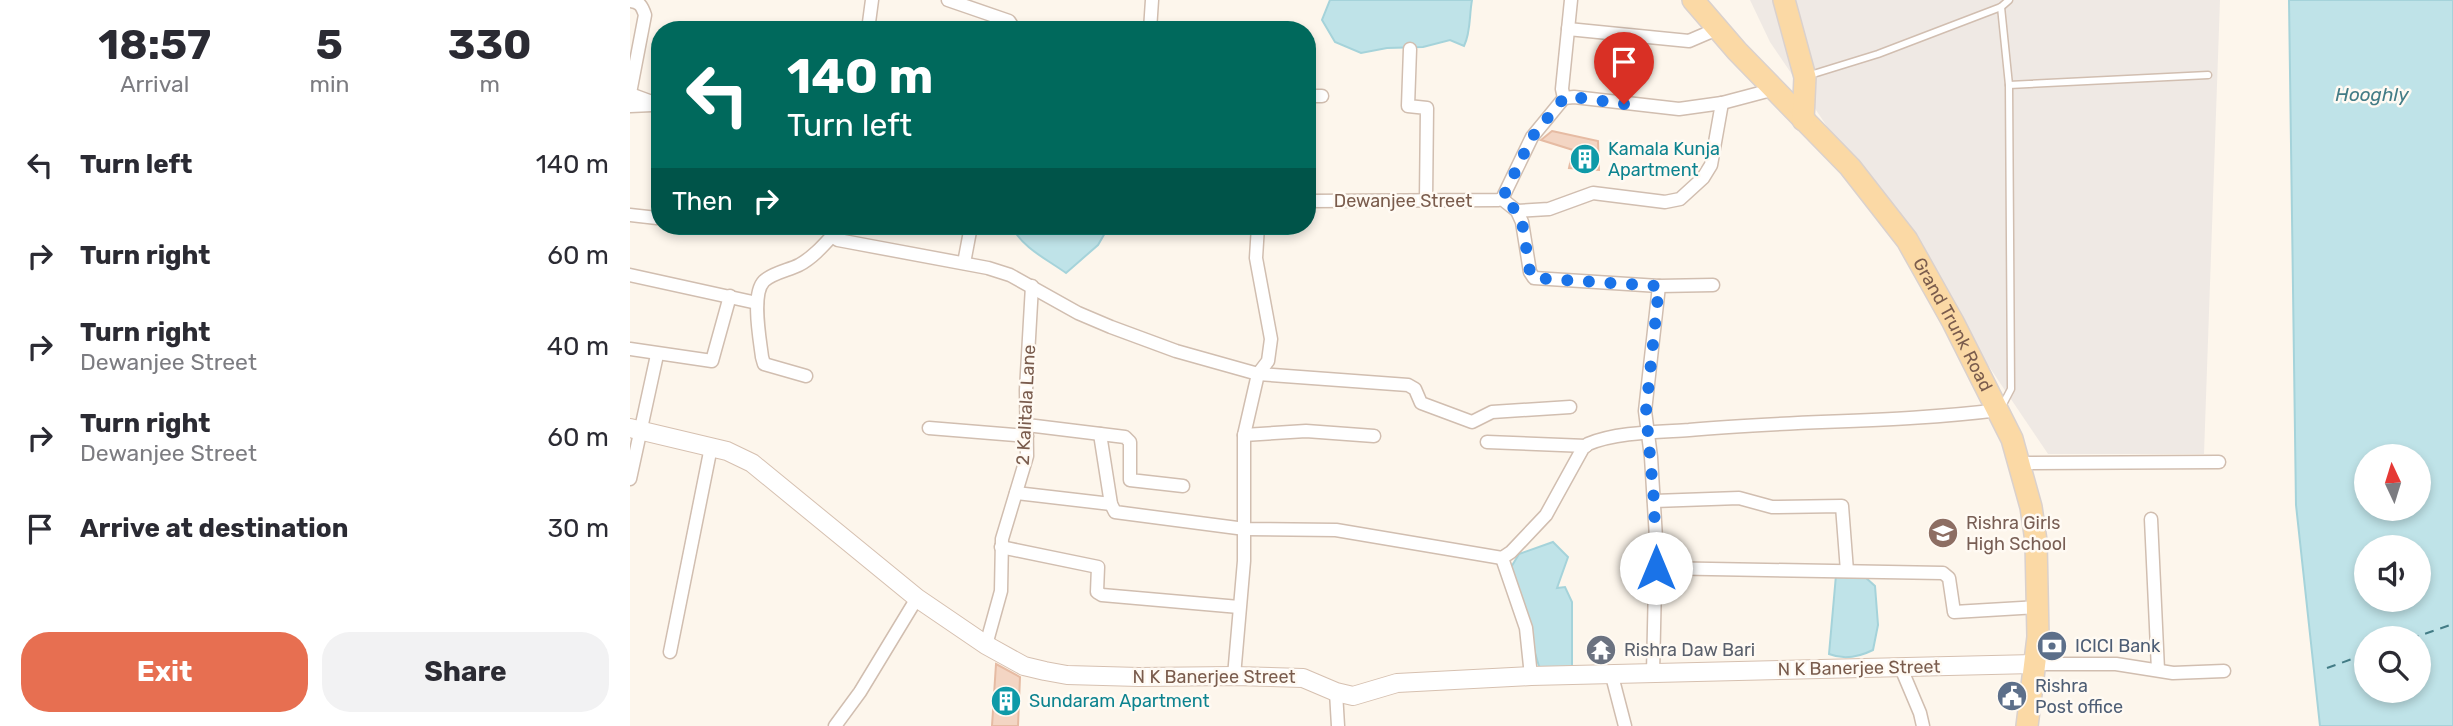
<!DOCTYPE html>
<html lang="en">
<head>
<meta charset="utf-8">
<style>
	body { margin:0; font-family:Rubik,sans-serif; background:#f2f2f3; color:#2b2b33; height:100vh; display:flex; flex-direction:column; font-size:26px; white-space:nowrap }
	* { box-sizing:border-box; margin:0 }
	p { font-size:23px; color:#7c7c81 }
	.icon { flex:none; width:38px; height:38px; fill:none; stroke:currentColor; stroke-width:2; stroke-linecap:round; stroke-linejoin:round }
	.map { position:relative; flex:1; overflow:hidden }
	.panel { display:flex; flex-direction:column; background:#fff; width:630px }
	.panel>* { flex:none }
	.guide { position:absolute; left:21px; top:21px; width:665px; height:214px; border-radius:28px; box-shadow:0 4px 10px #0003; background:#00695c; color:#fff; overflow:hidden }
	.needle { width:46px; rotate:356deg }
	.controls { position:absolute; left:1724px; top:444px; display:grid; gap:14px }
	.controls a { display:grid; place-items:center; width:77px; height:77px; border-radius:50%; background:#fff; box-shadow:0 4px 10px #0003; font-size:35px }
	.pin { position:absolute; display:grid; place-items:center; width:60px; height:60px; color:#fff; margin:-72px -30px; border-radius:50% 50% 50% 0; rotate:-45deg; box-shadow:0 0 7px #0007 }
	.pin .icon { rotate:45deg }
	.me { position:absolute; width:77px; margin:-38px; rotate:0deg; stroke-linejoin:round; filter:drop-shadow(0 0 5px #0008) }
	.turn { display:flex; align-items:center; gap:24px; height:147px; padding:0 21px; font-size:32px }
	.turn .icon { width:91px; height:91px; stroke-width:2.5 }
	.turn b { display:block; font-size:49px; line-height:60px }
	.then { display:flex; align-items:center; height:66px; padding:0 21px; background:#0003; gap:14px; font-size:26px }
	.eta { display:flex; justify-content:space-evenly; align-items:center; height:119px; text-align:center }
	.eta b { font-size:42px; font-weight:700; line-height:49px }
	.button { display:flex; gap:14px; margin-top:auto; padding:14px 21px }
	.button a { flex:1; height:80px; border-radius:28px; background:#e76f51; color:#fff; font-size:28px; font-weight:700; line-height:80px; text-align:center }
	.button a+a { background:#f2f2f3; color:#2b2b33 }
	ul { padding:0; list-style:none }
	li { display:flex; align-items:center; gap:21px; height:91px; padding:0 21px }
	li div { flex:1 }
	li b { display:block; font-size:26px }
	li em { font-style:normal }
	main { display:flex; flex:1; min-height:0 }
	.map>svg:first-child { display:block }
</style>
</head>
<body>
<main>
<section class="panel">
<div class="eta">
<div><b>18:57</b><p>Arrival</p></div>
<div><b>5</b><p>min</p></div>
<div><b>330</b><p>m</p></div>
</div>
<ul>
<li><svg class="icon" aria-label="left" viewBox="0 0 24 24"><path d="M17 20v-9H6M10 6l-5 5 5 5"/></svg><div><b>Turn left</b></div><em>140 m</em></li>
<li><svg class="icon" aria-label="right" viewBox="0 0 24 24"><path d="M7 20v-9h11M14 6l5 5-5 5"/></svg><div><b>Turn right</b></div><em>60 m</em></li>
<li><svg class="icon" aria-label="right" viewBox="0 0 24 24"><path d="M7 20v-9h11M14 6l5 5-5 5"/></svg><div><b>Turn right</b><p>Dewanjee Street</p></div><em>40 m</em></li>
<li><svg class="icon" aria-label="right" viewBox="0 0 24 24"><path d="M7 20v-9h11M14 6l5 5-5 5"/></svg><div><b>Turn right</b><p>Dewanjee Street</p></div><em>60 m</em></li>
<li><svg class="icon" aria-label="arrive" viewBox="0 0 24 24"><path d="M6 21V4h12l-3 4 3 4H6"/></svg><div><b>Arrive at destination</b></div><em>30 m</em></li>
</ul>
<div class="button"><a>Exit</a><a>Share</a></div>
</section>
<div class="map">
<svg width="1823" height="726" viewBox="0 0 1823 726">
	<rect width="100%" height="100%" fill="#fdf6ec"/>
	<!-- industrial -->
	<path fill="#efe9e4" d="M1120,0H1590L1574,454H1418L1140,42Z"/>
	<!-- water -->
	<g fill="#bfe3e8" stroke="#a5d3da" stroke-width="2" fill-rule="evenodd">
		<path d="M700,0H842C839,16 841,32 834,46L820,40L793,47L757,48L731,53L705,42L692,20Z"/>
		<path d="M1659,0H1823V726H1690L1666,505ZM1736,457H1788V509H1736ZM1736,548H1788V600H1736ZM1736,639H1788V691H1736Z"/>
		<path d="M381,226H479L468,245L436,273C415,258 394,249 381,226Z"/>
		<path d="M923,542L938,557L927,588L935,587L942,602V669L911,673L880,569L889,554Z"/>
		<path d="M1206,575L1235,577L1245,586L1248,625L1243,650C1229,657 1214,660 1199,654Z"/>
	</g>
	<g fill="none" stroke-linecap="round" stroke-linejoin="round">
		<!-- ferry -->
		<g stroke="#437c86" stroke-width="2" stroke-dasharray="9 7" stroke-linecap="butt">
			<path d="M1780,639L1823,624"/>
			<path d="M1697,668L1736,654"/>
		</g>
	</g>
	<!-- building -->
	<g fill="#f3d5c3" stroke="#e6bba3" stroke-width="2">
		<path d="M922,131L968,141L969,170L939,168L943,150L911,140Z"/>
		<path d="M366,664L390,677L388,726H362Z"/>
	</g>
	<g fill="none" stroke-linecap="round" stroke-linejoin="round">
		<!-- lane casing -->
		<g stroke="#d1beb0" stroke-width="9">
			<g id="lane">
				<path d="M1180,75L1248,54L1371,7L1379,0"/>
				<path d="M1379,85L1578,75"/>
				<path d="M1371,408L1381,389L1379,85L1371,7"/>
			</g>
		</g>
		<!-- street casing -->
		<g stroke="#d1beb0" stroke-width="15">
			<g id="street">
				<path d="M318,0L379,21L381,24L380,30"/>
				<path d="M0,1C10,2 12,6 15,15L0,93"/>
				<path d="M938,29L1059,41L1087,29"/>
				<path d="M238,30L242,0"/>
				<path d="M520,30L522,0"/>
				<path d="M780,49L778,106L797,108L796,200"/>
				<path d="M0,94L30,105"/>
				<path d="M677,96H692"/>
				<path d="M934,98L932,89L941,0"/>
				<path d="M0,106L22,105"/>
				<path d="M872,199L887,211L892,222L900,272L904,278L1029,286L1083,285"/>
				<path d="M677,201L868,200L872,199L902,137L934,98L944,97L1049,109L1092,103L1145,89"/>
				<path d="M887,211L919,209L963,193L1035,202L1050,199L1073,178L1081,165L1092,103"/>
				<path d="M0,215L27,218"/>
				<path d="M201,226L202,236L208,240L358,268L380,275L448,313L481,327L546,351L628,374L778,385L785,389L791,403L842,422L862,412L940,407"/>
				<path d="M334,263L341,226"/>
				<path d="M0,275L127,303"/>
				<path d="M0,349L82,361L100,296"/>
				<path d="M176,376L134,364L132,357C130,340 121,294 134,281C142,273 159,270 169,265C182,258 192,247 202,236"/>
				<path d="M397,425L495,437L500,442V480L553,486"/>
				<path d="M299,428L397,436"/>
				<path d="M470,434L481,504L485,512L615,529L706,530L872,558"/>
				<path d="M614,435L676,431L744,436"/>
				<path d="M857,442L956,446"/>
				<path d="M1391,463L1589,462"/>
				<path d="M0,479L27,355"/>
				<path d="M386,493L481,504"/>
				<path d="M1024,501L1109,498L1142,507L1212,506L1217,571"/>
				<path d="M1521,519L1528,670"/>
				<path d="M371,547L468,567L467,592L472,595L609,607"/>
				<path d="M1026,568L1313,573L1319,578L1324,612L1408,607"/>
				<path d="M356,645L371,591L372,539L397,456L396,390L402,286"/>
				<path d="M40,652L81,447"/>
				<path d="M1405,664H1486L1543,673L1594,671"/>
				<path d="M1271,668L1290,713L1293,726"/>
				<path d="M1023,673L1026,538L1021,457L1015,411L1029,286"/>
				<path d="M604,676L614,561V435L628,374L638,361L641,339L626,258L628,226"/>
				<path d="M901,676L896,628L872,558L881,552L916,515L953,448L958,444C986,432 1028,432 1059,430C1162,420 1266,423 1369,410"/>
				<path d="M982,676L995,726"/>
				<path d="M706,692L708,726"/>
				<path d="M205,726L230,692L287,598"/>
			</g>
		</g>
		<!-- secondary casing -->
		<g stroke="#d6c0b0" stroke-width="20">
			<path id="secondary" d="M0,428L97,451L122,463L287,598L356,645L394,666L415,671L437,675L509,677L604,676L673,678L706,692L723,696L767,683L901,676L1405,664"/>
		</g>
		<!-- primary casing -->
		<g stroke="#dad1cd" stroke-width="24">
			<g id="primary">
				<path id="s1" d="M1063,0L1107,51L1220,167L1277,240L1323,322L1382,439L1401,507L1406,541L1408,637L1397,726"/>
				<path d="M1154,0L1175,77L1173,120"/>
			</g>
		</g>
		<!-- lane -->
		<use href="#lane" stroke="#fff" stroke-width="6"/>
		<!-- street -->
		<use href="#street" stroke="#fff" stroke-width="12"/>
		<!-- secondary -->
		<use href="#secondary" stroke="#fff" stroke-width="18"/>
		<!-- primary -->
		<use href="#primary" stroke="#fbd9a5" stroke-width="21"/>
	</g>
	<g fill="none" stroke-linecap="round" stroke-linejoin="round">
		<!-- route -->
		<path stroke="#1a73e8" stroke-width="12" stroke-dasharray="0 21.6" d="M994,104L944,97L934,98L902,137L872,199L887,211L892,222L900,272L904,278L1029,286L1016,411L1024,501L1026,568"/>
	</g>
	<!-- icons -->
	<defs>
		<g id="building-disc" transform="scale(1.575)"><circle r="9.5" fill="#0f9aa8" stroke="#fffaf3"/><path d="M-4-6H4V6H1V3H-1V6H-4ZM-2.5-4.3h1.7v1.8h-1.7ZM.8-4.3h1.7v1.8H.8ZM-2.5-1h1.7V.8h-1.7ZM.8-1h1.7V.8H.8Z" fill="#fff"/></g>
		<g id="school-disc" transform="scale(1.575)"><circle r="9.5" fill="#8d6e63" stroke="#fffaf3"/><path d="M0-5L7-2L0 1L-7-2ZM-4 1L0 2.5L4 1V4Q0 6-4 4Z" fill="#fff"/></g>
		<g id="bank-disc" transform="scale(1.575)"><circle r="9.5" fill="#5c6f8a" stroke="#fffaf3"/><path d="M-6-4H6V4H-6ZM0-2.3a2.3 2.3 0 1 0 0 4.6a2.3 2.3 0 1 0 0-4.6Z" fill="#fff"/></g>
		<g id="temple-disc" transform="scale(1.575)"><circle r="9.5" fill="#6b7280" stroke="#fffaf3"/><path d="M0-6L5-2H3V0L6.5 2.5H4V6H1.5V3h-3V6H-4V2.5H-6.5L-3 0V-2H-5Z" fill="#fff"/></g>
		<g id="civic-disc" transform="scale(1.575)"><circle r="9.5" fill="#5c6f8a" stroke="#fffaf3"/><path d="M-.6-6.5H3V-4.5H.6V-3L4-1V1h2V6H-6V1h2V-1L-.6-3ZM-1.2 2.5V6h2.4V2.5Z" fill="#fff"/></g>
	</defs>
	<g fill-rule="evenodd">
		<use href="#building-disc" x="955" y="159"/>
		<use href="#school-disc" x="1313" y="533"/>
		<use href="#bank-disc" x="1422" y="646"/>
		<use href="#temple-disc" x="971" y="650"/>
		<use href="#civic-disc" x="1382" y="696"/>
		<use href="#building-disc" x="376" y="701"/>
	</g>
	<g text-anchor="middle" dominant-baseline="central" stroke-width="5" stroke-linejoin="round" paint-order="stroke">
		<!-- culture labels -->
		<g font-size="18" fill="#0d838f" stroke="#fffaf3" text-anchor="start">
			<text x="978" y="149">Kamala Kunja<tspan x="978" dy="21">Apartment</tspan></text>
			<text x="399" y="701">Sundaram Apartment</text>
		</g>
		<!-- street labels -->
		<g font-size="18" fill="#7a5c4d" stroke="#fffaf3">
			<text x="773" y="201">Dewanjee Street</text>
			<text stroke="none"><textPath href="#s1" startOffset="418">Grand Trunk Road</textPath></text>
			<text transform="translate(396 405) rotate(-87)">2 Kalitala Lane</text>
			<text transform="translate(1229 668) rotate(-1)">N K Banerjee Street</text>
			<text x="584" y="677">N K Banerjee Street</text>
		</g>
		<!-- education labels -->
		<g font-size="18" fill="#785e54" stroke="#fffaf3" text-anchor="start">
			<text x="1336" y="523">Rishra Girls<tspan x="1336" dy="21">High School</tspan></text>
		</g>
		<!-- service labels -->
		<g font-size="18" fill="#4e5e75" stroke="#fffaf3" text-anchor="start">
			<text x="1445" y="646">ICICI Bank</text>
			<text x="1405" y="686">Rishra<tspan x="1405" dy="21">Post office</tspan></text>
		</g>
		<!-- worship labels -->
		<g font-size="18" fill="#5b616d" stroke="#fffaf3" text-anchor="start">
			<text x="994" y="650">Rishra Daw Bari</text>
		</g>
		<!-- water labels -->
		<g font-size="19" font-style="italic" fill="#437c86" stroke="#fffaf3">
			<text x="1742" y="94">Hooghly</text>
		</g>
	</g>
</svg>
<div class="controls">
<a><svg class="needle" viewBox="-14 -14 28 28"><path d="M0-13l5 13h-10z" fill="#e53935"/><path d="M0 13l5-13h-10z" fill="#7c7c81"/></svg></a>
<a><svg class="icon" aria-label="sound" viewBox="0 0 24 24"><path d="M4 9h4l5-4v14l-5-4H4zM17 9q2 3 0 6"/></svg></a>
<a><svg class="icon" aria-label="search" viewBox="0 0 24 24"><circle cx="10" cy="10" r="6"/><path d="M15 15l6 6"/></svg></a>
</div>
<div class="pin" style="left:994px;top:104px;background:#d93025"><svg class="icon" aria-label="arrive" viewBox="0 0 24 24"><path d="M6 21V4h12l-3 4 3 4H6"/></svg></div>
<svg class="me" style="left:1026px;top:568px" viewBox="-20 -20 40 40"><circle r="19" fill="#fff"/><path d="M0-13L10 11 0 6-10 11z" fill="#1a73e8"/></svg>
<div class="guide">
<div class="turn"><svg class="icon" aria-label="left" viewBox="0 0 24 24"><path d="M17 20v-9H6M10 6l-5 5 5 5"/></svg><div><b>140 m</b>Turn left</div></div>
<div class="then">Then<svg class="icon" aria-label="right" viewBox="0 0 24 24"><path d="M7 20v-9h11M14 6l5 5-5 5"/></svg></div>
</div>
</div>
</main>
</body>
</html>
